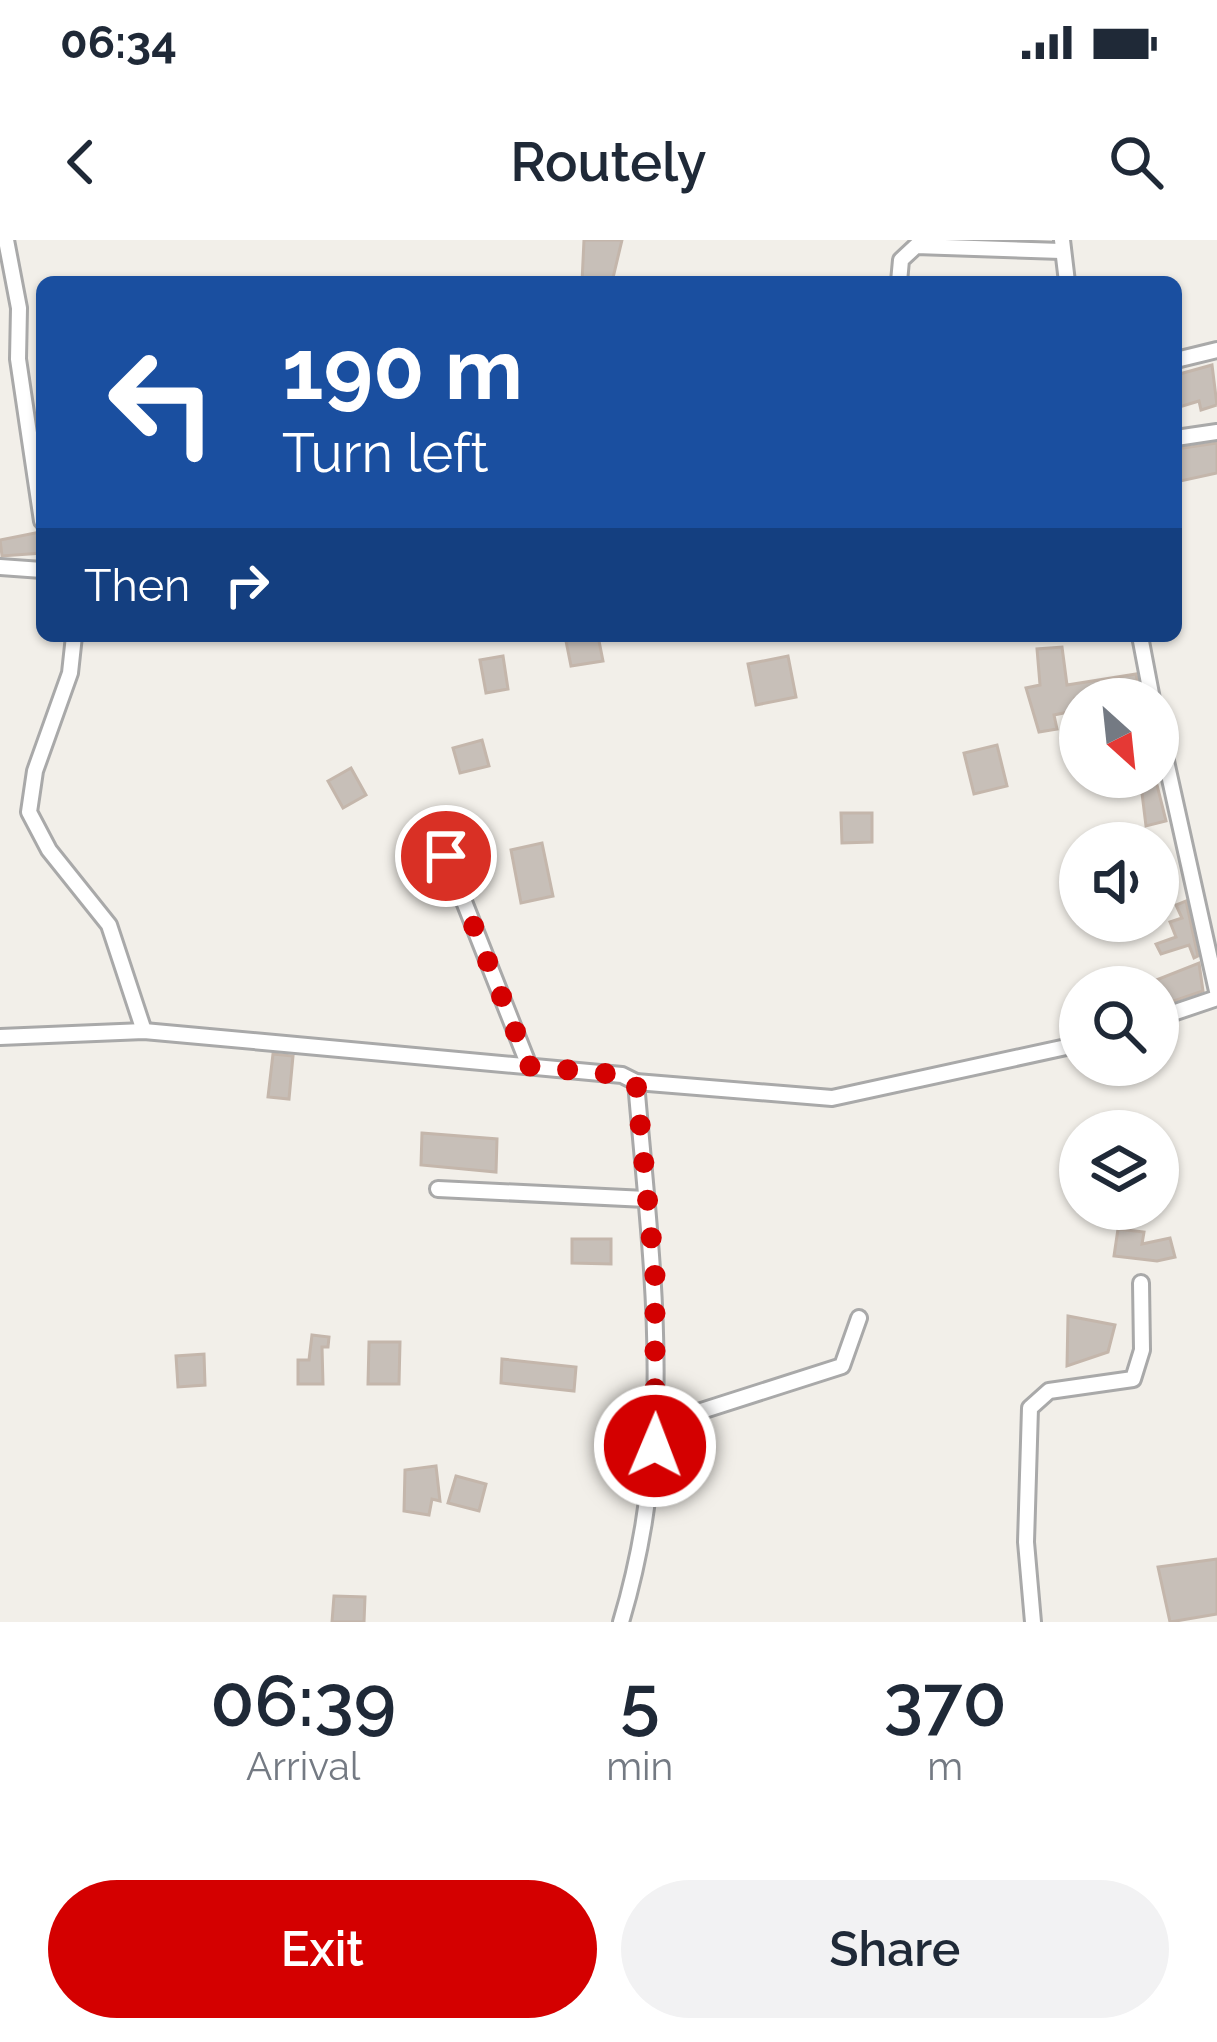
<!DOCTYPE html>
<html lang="en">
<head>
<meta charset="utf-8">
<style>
	body { margin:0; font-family:Raleway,sans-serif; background:#f2f2f3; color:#1f2937; height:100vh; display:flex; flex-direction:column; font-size:45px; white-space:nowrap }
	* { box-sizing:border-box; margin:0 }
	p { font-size:39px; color:#747a83 }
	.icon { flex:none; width:66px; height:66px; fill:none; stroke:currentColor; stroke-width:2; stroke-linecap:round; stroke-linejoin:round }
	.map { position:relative; height:1382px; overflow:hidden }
	.side { display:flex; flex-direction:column; background:#fff; flex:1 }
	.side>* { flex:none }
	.banner { position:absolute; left:36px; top:36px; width:1146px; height:366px; border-radius:18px; box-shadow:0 3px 9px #0004; background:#1a4fa0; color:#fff; overflow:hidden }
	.needle { width:78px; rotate:153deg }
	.controls { position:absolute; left:1059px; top:438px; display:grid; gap:24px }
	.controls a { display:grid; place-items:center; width:120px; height:120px; border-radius:50%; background:#fff; box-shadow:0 3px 9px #0004; font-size:60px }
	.pin { position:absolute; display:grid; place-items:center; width:102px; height:102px; color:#fff; margin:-51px; border:6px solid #fff; border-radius:50%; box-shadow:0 3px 12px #0007 }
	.me { position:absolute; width:132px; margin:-66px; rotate:1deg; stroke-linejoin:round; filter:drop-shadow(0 0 9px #0008) }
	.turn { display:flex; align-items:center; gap:42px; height:252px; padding:0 48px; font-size:54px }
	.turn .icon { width:156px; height:156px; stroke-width:2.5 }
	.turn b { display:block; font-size:84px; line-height:102px }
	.then { display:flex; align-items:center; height:114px; padding:0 48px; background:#0003; gap:24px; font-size:45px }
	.eta { display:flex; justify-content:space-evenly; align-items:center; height:204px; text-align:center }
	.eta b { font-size:72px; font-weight:600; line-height:84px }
	.action { display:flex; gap:24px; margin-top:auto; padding:24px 48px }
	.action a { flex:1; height:138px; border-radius:72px; background:#d40000; color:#fff; font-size:48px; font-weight:600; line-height:138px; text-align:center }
	.action a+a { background:#f2f2f3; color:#1f2937 }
	.status { display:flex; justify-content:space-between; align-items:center; height:84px; padding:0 60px; background:#fff; direction:ltr }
	.status svg { height:33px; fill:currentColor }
	header { display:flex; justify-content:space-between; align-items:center; height:156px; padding:0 48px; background:#fff; font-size:54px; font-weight:600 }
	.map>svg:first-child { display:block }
</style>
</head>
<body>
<div class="status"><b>06:34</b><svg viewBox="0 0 49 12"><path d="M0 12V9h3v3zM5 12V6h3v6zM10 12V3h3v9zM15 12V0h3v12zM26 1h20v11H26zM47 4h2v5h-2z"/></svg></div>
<header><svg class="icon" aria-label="back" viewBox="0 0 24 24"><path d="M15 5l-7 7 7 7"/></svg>Routely<svg class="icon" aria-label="search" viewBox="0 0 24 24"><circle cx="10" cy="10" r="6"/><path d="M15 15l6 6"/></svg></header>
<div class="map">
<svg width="1217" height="1382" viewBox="0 0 1217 1382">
	<rect width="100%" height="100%" fill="#f2efe9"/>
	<!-- building -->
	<g fill="#c7bfb8" stroke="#c4b6ab" stroke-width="3">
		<path d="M584,0H622L612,42H582Z"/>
		<path d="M1212,125L1217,165L1201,170L1199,161L1176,168V135Z"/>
		<path d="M1217,203V233L1176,242V209Z"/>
		<path d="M40,292L42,313L2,316L0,300Z"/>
		<path d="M598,396L603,421L571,426L566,401Z"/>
		<path d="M1062,407L1067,445L1136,434L1141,459H1075L1078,470L1054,475L1057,489L1039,492L1026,448L1040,445L1037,409Z"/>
		<path d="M503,416L508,449L486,453L480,420Z"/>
		<path d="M788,416L796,457L756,465L748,424Z"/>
		<path d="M482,500L489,526L460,533L453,508Z"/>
		<path d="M997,505L1007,546L974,554L964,513Z"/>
		<path d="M351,528L366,555L343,568L328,541Z"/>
		<path d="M1140,537H1155L1166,581L1146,586Z"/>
		<path d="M841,573H872V602L842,603Z"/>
		<path d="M542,603L553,656L521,663L511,610Z"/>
		<path d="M1186,661L1198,716L1194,718L1189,705L1161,714L1156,704L1176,697L1170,682L1182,678L1176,665Z"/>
		<path d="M1199,723L1203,751L1165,764L1156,740Z"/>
		<path d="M273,814L293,816L289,859L268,857Z"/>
		<path d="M422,893L497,899L496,932L421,925Z"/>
		<path d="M1118,989L1144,992L1142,1004L1170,998L1175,1017L1157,1021L1114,1016Z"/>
		<path d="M572,999H611V1024L572,1023Z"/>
		<path d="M1068,1076L1115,1085L1108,1112L1067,1126Z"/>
		<path d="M312,1095L329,1097L328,1107H322L323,1144H298V1120H309Z"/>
		<path d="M369,1102H400L399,1144H368Z"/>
		<path d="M204,1114L205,1145L178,1147L176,1116Z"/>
		<path d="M502,1119L576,1127L574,1151L501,1143Z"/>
		<path d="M436,1226L440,1261L432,1259L429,1275L404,1271L405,1230Z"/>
		<path d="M456,1236L486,1244L479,1271L448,1263Z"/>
		<path d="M1217,1319V1374L1170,1382L1158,1327Z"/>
		<path d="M334,1356L365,1357L364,1382H332Z"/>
	</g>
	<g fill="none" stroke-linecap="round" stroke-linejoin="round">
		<!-- minor casing -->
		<g stroke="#a9a9a9" stroke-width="20">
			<g id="minor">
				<path d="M6,0L19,68L18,119L42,281"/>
				<path d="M1062,0L1067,42"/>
				<path d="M899,42L901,20L916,6L1061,11"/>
				<path d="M1176,120L1217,110"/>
				<path d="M1176,198L1217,192"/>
				<path d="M0,327L42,330"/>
				<path d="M74,396L70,433L35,531L29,572L49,610L109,685L144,791"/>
				<path d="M1140,396L1152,459"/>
				<path d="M1158,485L1217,751"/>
				<path d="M446,616L529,826"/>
				<path d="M1158,778L1217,758"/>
				<path d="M0,797L144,791L622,835L636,842L832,858L1080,804"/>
				<path d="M438,949L646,959"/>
				<path d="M655,1206L695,1173L842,1126L859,1078"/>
				<path d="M621,1382C677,1196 652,1031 636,842"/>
				<path d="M1033,1382L1026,1302L1030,1168L1049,1151L1133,1139L1142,1110L1141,1043"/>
			</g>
		</g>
		<!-- minor -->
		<use href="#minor" stroke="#fff" stroke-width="14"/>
	</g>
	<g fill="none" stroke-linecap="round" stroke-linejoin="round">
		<!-- route -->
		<path stroke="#d40000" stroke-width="21" stroke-dasharray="0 37.8" d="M446,616L529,826L622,835L636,842L655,1036V1206"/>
	</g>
</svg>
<div class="controls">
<a><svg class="needle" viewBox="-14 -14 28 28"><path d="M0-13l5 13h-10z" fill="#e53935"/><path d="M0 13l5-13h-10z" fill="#747a83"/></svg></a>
<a><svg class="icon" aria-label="sound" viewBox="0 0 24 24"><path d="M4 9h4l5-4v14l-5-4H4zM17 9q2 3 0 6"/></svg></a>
<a><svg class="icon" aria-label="search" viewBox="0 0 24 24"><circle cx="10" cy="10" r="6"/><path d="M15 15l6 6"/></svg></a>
<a><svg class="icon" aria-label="layers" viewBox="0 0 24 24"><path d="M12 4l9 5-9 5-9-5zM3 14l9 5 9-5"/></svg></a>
</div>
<div class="pin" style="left:446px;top:616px;background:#d93025"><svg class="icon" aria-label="arrive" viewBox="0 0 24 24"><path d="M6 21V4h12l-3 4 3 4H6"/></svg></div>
<svg class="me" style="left:655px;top:1206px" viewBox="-20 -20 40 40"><circle r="17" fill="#d40000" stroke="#fff" stroke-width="3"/><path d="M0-11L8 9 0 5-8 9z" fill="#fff"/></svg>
<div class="banner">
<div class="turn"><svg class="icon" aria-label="left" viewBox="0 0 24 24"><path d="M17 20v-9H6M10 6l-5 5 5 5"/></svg><div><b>190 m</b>Turn left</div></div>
<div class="then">Then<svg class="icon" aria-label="right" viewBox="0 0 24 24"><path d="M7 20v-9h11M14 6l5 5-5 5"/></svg></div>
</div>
</div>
<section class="side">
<div class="eta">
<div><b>06:39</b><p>Arrival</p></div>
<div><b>5</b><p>min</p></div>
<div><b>370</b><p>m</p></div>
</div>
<div class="action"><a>Exit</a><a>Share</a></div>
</section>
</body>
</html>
